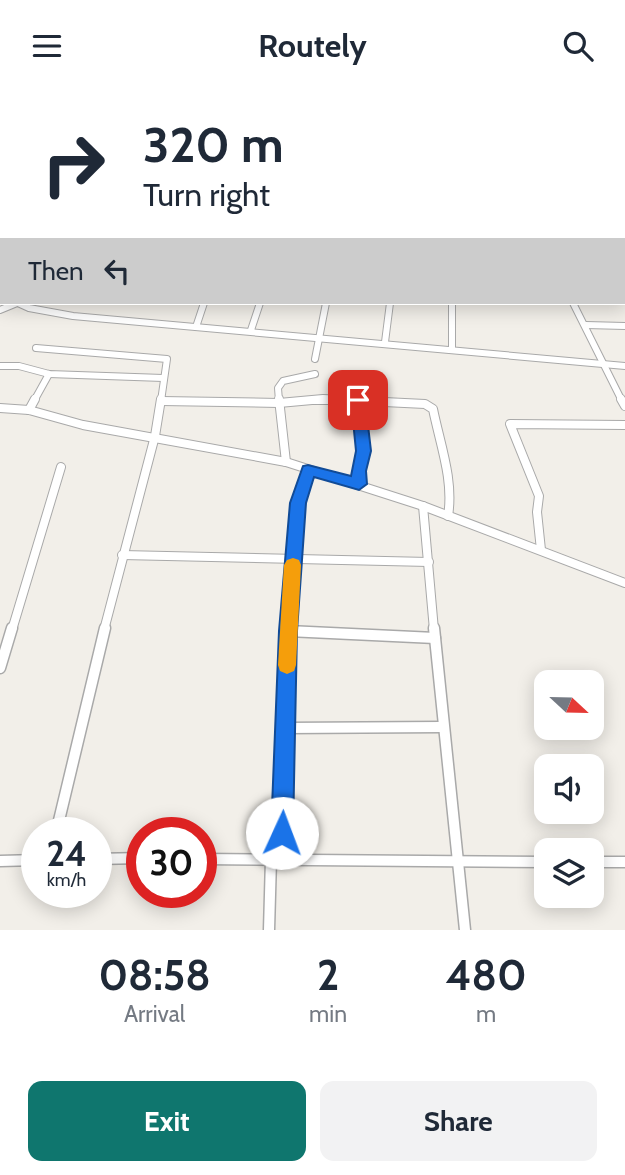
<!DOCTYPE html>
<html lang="en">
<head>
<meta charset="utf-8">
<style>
	body { margin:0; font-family:Cabin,sans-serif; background:#f2f2f3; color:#1f2937; height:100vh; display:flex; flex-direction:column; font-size:26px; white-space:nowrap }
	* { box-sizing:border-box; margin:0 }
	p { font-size:23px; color:#747a83 }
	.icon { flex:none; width:38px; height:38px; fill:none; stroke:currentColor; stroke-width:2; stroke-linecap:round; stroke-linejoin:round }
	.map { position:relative; height:839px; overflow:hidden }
	.side { display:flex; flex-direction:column; background:#fff; flex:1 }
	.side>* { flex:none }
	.guide { position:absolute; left:0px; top:0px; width:626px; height:214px; box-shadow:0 4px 18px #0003; background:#fff; color:#1f2937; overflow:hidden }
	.needle { width:46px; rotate:112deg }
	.tools { position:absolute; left:534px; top:579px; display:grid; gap:14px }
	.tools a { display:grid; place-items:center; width:70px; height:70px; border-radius:14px; background:#fff; box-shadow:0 4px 18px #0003; font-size:35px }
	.speed { position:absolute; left:21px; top:726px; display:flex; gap:14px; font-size:35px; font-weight:700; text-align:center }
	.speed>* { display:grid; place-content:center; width:91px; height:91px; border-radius:50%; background:#fff; box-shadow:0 4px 18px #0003; line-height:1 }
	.speed small { font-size:18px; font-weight:400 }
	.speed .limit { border:10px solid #d22; background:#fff; color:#111 }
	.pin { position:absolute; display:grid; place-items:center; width:60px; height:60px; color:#fff; margin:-30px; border-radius:14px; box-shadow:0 4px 10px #0006 }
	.me { position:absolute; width:77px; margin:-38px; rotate:2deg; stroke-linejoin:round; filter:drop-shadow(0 0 5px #0008) }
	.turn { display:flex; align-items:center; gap:24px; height:147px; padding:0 28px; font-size:32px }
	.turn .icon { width:91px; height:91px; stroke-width:2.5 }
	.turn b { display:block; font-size:49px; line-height:60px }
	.then { display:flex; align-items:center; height:66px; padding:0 28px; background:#0003; gap:14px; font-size:26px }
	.eta { display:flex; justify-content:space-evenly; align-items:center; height:119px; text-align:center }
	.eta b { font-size:42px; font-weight:700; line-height:49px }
	.button { display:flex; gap:14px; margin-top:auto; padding:14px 28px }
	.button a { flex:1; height:80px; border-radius:14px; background:#0f766e; color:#fff; font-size:28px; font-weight:700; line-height:80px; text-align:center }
	.button a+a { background:#f2f2f3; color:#1f2937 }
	header { display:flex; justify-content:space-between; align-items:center; height:91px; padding:0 28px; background:#fff; font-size:32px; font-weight:700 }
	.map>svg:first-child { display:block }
</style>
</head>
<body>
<header><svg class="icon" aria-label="menu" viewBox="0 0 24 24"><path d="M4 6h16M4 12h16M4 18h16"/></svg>Routely<svg class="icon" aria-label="search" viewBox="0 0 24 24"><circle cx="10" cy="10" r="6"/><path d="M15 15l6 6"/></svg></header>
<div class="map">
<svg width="625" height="839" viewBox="0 0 625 839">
	<rect width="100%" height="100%" fill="#f2efe9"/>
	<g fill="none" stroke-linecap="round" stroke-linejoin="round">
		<!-- street-far3 casing -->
		<g stroke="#a9a9a9" stroke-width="6">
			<g id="street-far3">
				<path d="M213,0L216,2"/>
				<path d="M287,0L313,2"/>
				<path d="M620,0L625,2"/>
				<path d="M0,1L62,0"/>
				<path d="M584,2L591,0"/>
				<path d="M0,65L2,68"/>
			</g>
		</g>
		<!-- street-far2 casing -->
		<g stroke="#a9a9a9" stroke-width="8">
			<g id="street-far2">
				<path d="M18,212L29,217L73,225L625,275"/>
				<path d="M452,212V259"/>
				<path d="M573,212L622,310"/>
				<path d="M0,219L17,212"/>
				<path d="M586,234L625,235"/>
				<path d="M196,236L204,212"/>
				<path d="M251,239L260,212"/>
				<path d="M385,251L390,212"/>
				<path d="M36,257L167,268L161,310"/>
				<path d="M315,268L326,212"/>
				<path d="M0,275H19L49,283L163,287"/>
				<path d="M34,310L49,283"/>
				<path d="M279,310L278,297L283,290L315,283"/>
				<path d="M306,310H354"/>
			</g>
		</g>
		<!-- street-far1 casing -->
		<g stroke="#a9a9a9" stroke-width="10">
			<g id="street-far1">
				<path d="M279,308L286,371"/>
				<path d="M621,308L625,315"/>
				<path d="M358,309L363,360L358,380L359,393"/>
				<path d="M161,310L279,312L323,308L425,313L433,318C440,353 454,389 448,425"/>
				<path d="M0,317L29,319L83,334L286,371L423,415L625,492"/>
				<path d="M29,319L35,308"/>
				<path d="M423,415L434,539"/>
				<path d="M541,459L537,421L539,405L510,333L625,334"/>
				<path d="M122,464L429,471"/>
				<path d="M12,539L61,376"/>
				<path d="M104,539L155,345L161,308"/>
				<path d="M288,539L295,444L308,379"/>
			</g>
		</g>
		<!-- street casing -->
		<g stroke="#a9a9a9" stroke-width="13">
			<g id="street">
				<path d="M434,537L465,839"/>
				<path d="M288,540L435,547"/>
				<path d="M0,577L12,537"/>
				<path d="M285,637L442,636"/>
				<path d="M56,742L105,537"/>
				<path d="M96,768L142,767"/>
				<path d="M201,768L546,771"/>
				<path d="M282,768L288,537"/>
				<path d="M0,770L37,769"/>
				<path d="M592,771H625"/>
				<path d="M269,839L271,768"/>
			</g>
		</g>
		<!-- street-far3 -->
		<use href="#street-far3" stroke="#fff" stroke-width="4.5"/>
		<!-- street-far2 -->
		<use href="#street-far2" stroke="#fff" stroke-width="6"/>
		<!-- street-far1 -->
		<use href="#street-far1" stroke="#fff" stroke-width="8"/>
		<!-- street -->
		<use href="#street" stroke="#fff" stroke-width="10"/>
	</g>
	<!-- route -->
	<path fill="#1a73e8" stroke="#114b97" stroke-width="2" d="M358,305L365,309L371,360L366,380L367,393L359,399L314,386L306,412L297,540L293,742L290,750L282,753L275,750L271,742L279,540L290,412L303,375L308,374L351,385L356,360L351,309Z"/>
	<!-- slow -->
	<path fill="#f59e0b" d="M293,467L299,469L301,474L296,574L294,580L287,583L280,580L278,574L284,474L287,469Z"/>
</svg>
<div class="tools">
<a><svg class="needle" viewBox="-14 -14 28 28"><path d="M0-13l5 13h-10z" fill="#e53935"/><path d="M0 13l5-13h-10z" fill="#747a83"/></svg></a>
<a><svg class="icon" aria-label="sound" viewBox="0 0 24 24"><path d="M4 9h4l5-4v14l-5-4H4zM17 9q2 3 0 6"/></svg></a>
<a><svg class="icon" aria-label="layers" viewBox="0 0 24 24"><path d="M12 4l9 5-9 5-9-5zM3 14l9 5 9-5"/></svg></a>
</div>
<div class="speed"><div>24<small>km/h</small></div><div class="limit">30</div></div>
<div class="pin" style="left:358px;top:309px;background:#d93025"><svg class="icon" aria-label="arrive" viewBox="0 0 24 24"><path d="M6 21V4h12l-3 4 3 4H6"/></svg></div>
<svg class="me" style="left:282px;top:742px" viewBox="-20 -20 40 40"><circle r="19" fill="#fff"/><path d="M0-13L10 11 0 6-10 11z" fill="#1a73e8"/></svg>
<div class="guide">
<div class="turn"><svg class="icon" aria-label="right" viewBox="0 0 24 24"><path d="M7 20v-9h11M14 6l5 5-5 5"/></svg><div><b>320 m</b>Turn right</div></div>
<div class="then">Then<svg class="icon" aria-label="left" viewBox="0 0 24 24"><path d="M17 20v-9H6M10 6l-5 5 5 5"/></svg></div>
</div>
</div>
<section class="side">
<div class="eta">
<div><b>08:58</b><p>Arrival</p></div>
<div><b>2</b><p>min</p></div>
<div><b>480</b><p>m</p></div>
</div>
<div class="button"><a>Exit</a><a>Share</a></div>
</section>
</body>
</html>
